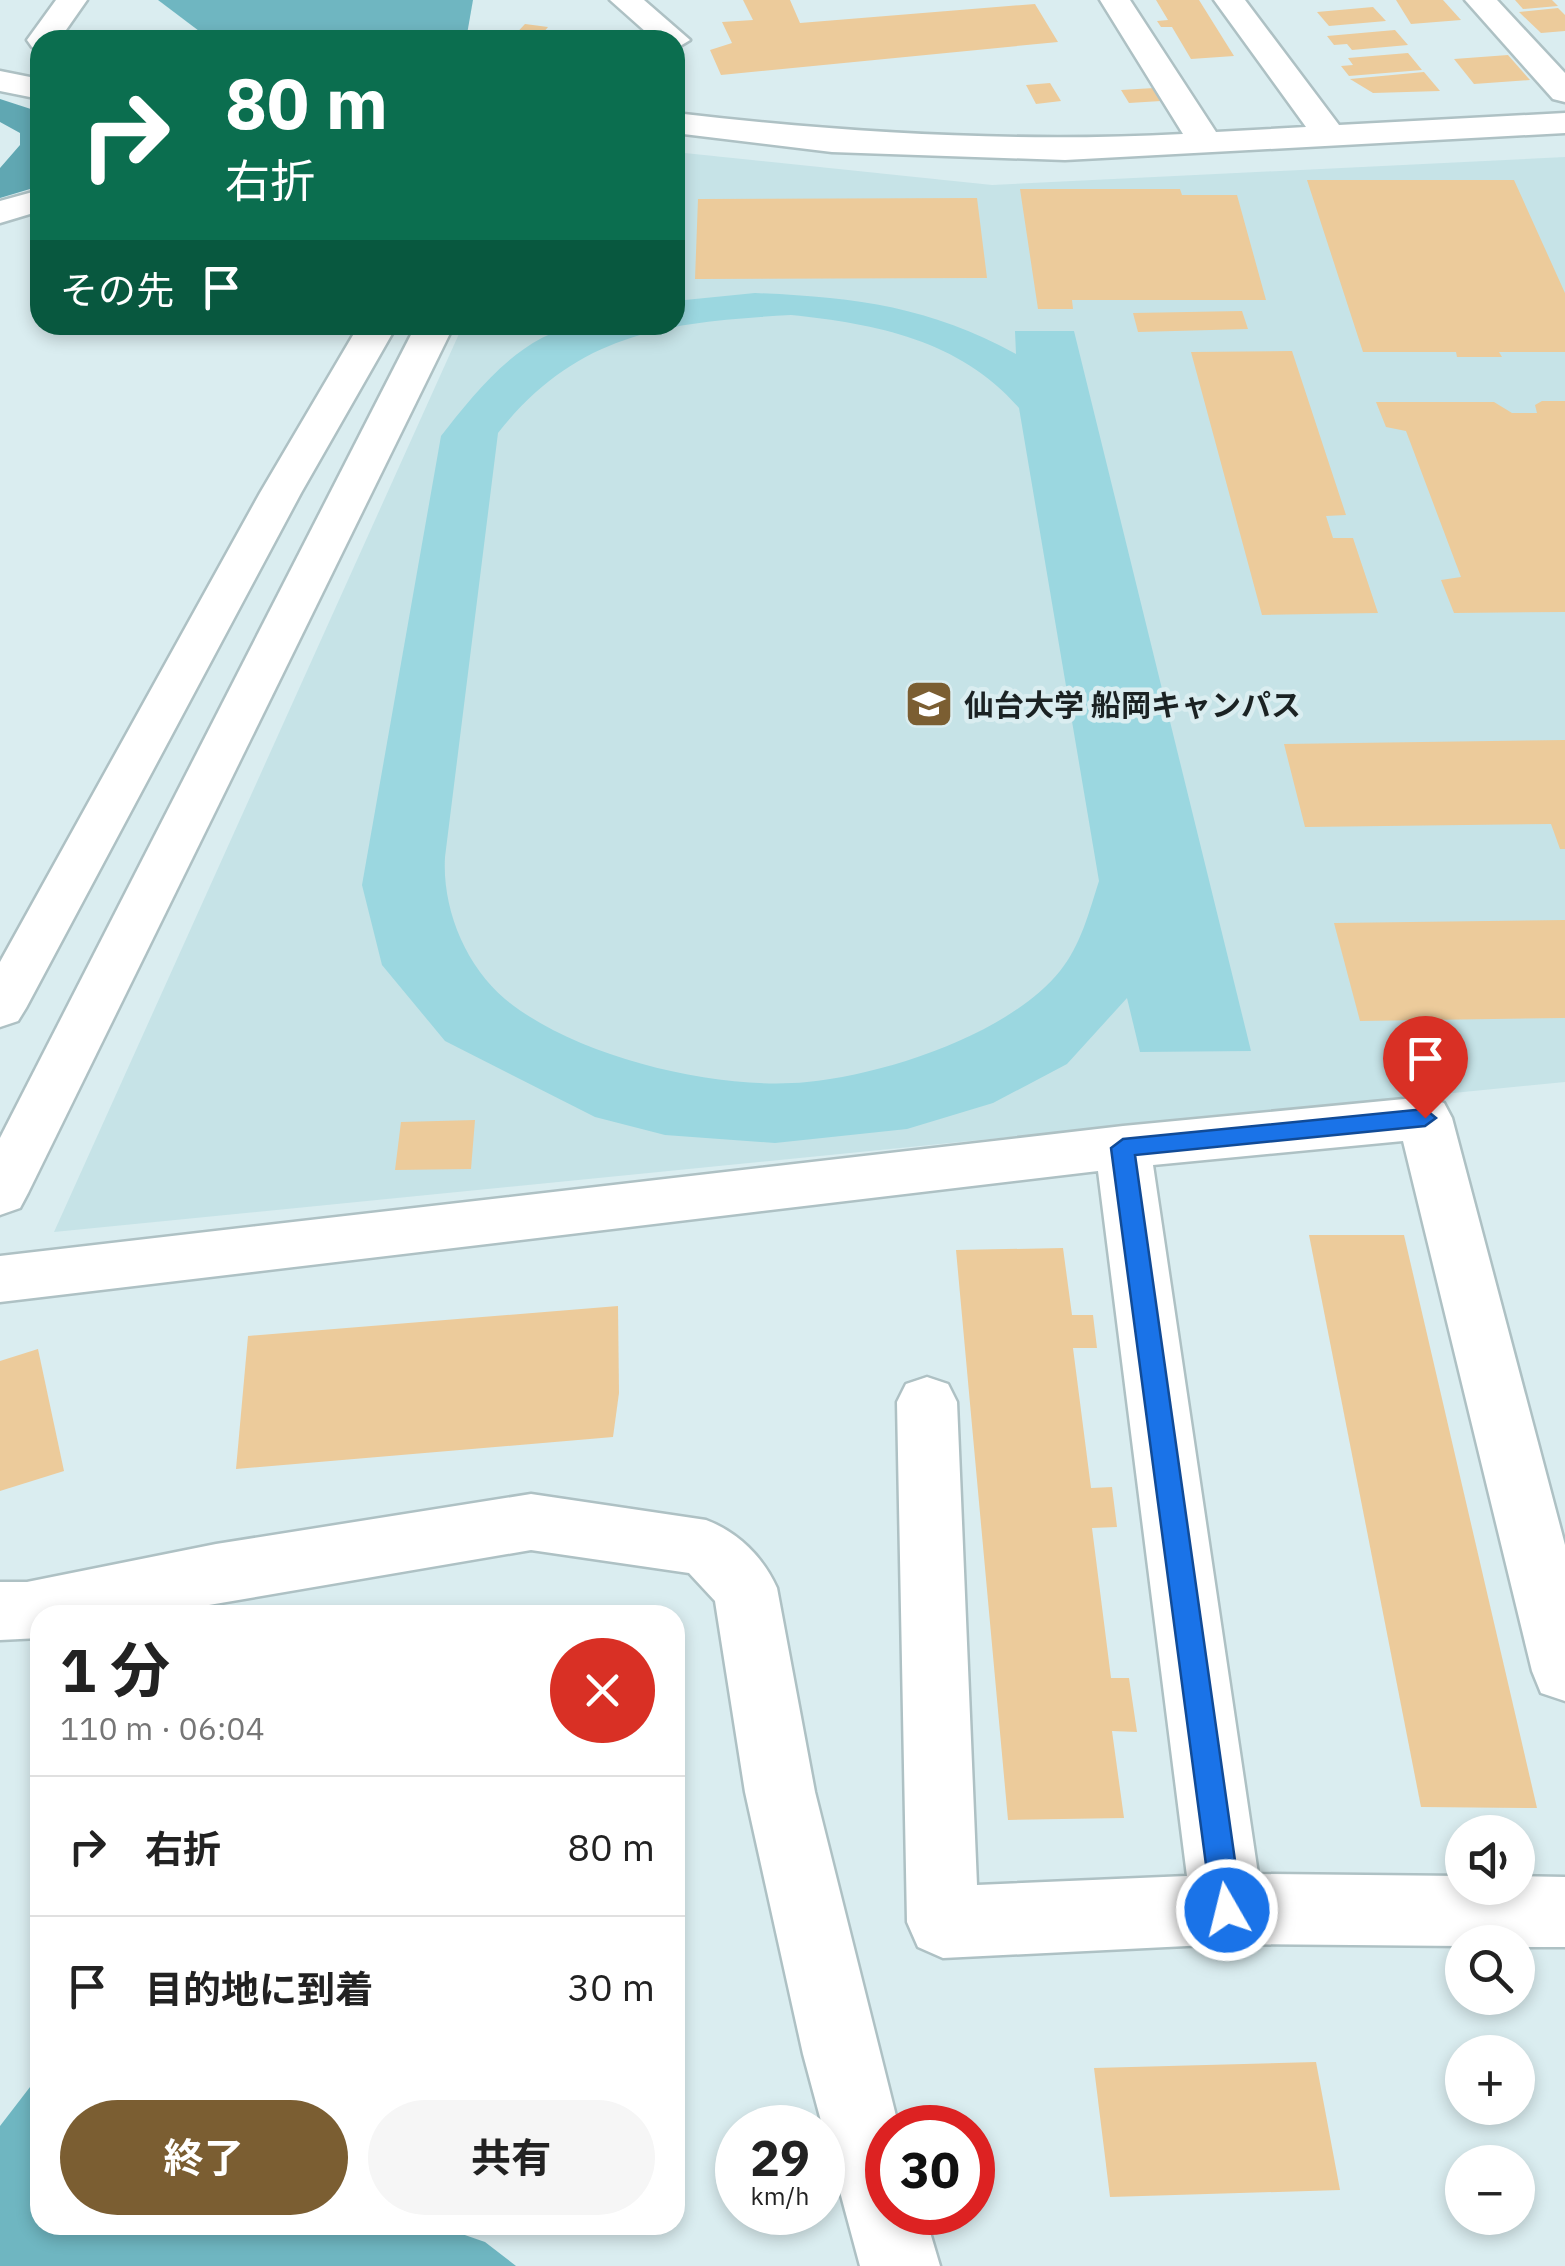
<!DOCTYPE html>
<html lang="ja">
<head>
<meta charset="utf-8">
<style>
	body { margin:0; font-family:"IBM Plex Sans","Noto Sans JP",sans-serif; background:#f6f6f6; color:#222; height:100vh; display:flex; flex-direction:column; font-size:38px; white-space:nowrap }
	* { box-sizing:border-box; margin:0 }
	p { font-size:32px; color:#767676 }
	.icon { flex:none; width:55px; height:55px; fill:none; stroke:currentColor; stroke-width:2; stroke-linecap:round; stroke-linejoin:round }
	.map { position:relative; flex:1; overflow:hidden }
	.details { position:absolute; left:30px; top:1605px; width:655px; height:630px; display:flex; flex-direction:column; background:#fff; border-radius:30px; box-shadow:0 5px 15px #0003 }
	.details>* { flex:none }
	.hud { position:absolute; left:30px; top:30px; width:655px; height:305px; border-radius:30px; box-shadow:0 5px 15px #0003; background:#0b6e4f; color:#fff; overflow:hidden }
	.controls { position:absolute; left:1445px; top:1815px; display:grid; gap:20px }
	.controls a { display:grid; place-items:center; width:90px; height:90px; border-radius:50%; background:#fff; box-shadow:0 5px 15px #0003; font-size:50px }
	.speed { position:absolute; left:715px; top:2105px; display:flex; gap:20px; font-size:50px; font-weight:700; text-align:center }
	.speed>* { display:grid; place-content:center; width:130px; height:130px; border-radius:50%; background:#fff; box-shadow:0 5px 15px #0003; line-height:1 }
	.speed small { font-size:25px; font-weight:400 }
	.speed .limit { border:15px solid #d22; background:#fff; color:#111 }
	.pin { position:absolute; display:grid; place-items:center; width:85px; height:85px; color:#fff; margin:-102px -42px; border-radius:50% 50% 50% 0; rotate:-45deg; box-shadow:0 0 10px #0007 }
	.pin .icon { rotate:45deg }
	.me { position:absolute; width:110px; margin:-55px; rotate:352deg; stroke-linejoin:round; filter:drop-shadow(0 0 8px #0008) }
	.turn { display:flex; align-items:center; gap:35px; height:210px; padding:0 30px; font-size:45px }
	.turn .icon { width:130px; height:130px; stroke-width:2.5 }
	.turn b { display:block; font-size:70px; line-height:85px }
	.then { display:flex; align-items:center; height:95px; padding:0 30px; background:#0003; gap:20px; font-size:38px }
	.round { display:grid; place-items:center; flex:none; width:105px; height:105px; border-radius:52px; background:#f6f6f6 }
	.headline { display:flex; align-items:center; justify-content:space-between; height:170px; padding:0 30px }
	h1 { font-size:60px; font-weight:700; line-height:75px }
	.primary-button { display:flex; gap:20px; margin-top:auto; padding:20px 30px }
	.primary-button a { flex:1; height:115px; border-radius:60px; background:#7b5e32; color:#fff; font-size:40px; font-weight:700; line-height:115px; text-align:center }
	.primary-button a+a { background:#f6f6f6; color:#222 }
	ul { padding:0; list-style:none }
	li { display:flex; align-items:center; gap:30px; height:140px; padding:0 30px; border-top:2px solid #e0e0e0 }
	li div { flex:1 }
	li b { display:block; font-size:38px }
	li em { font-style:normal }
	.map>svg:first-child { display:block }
</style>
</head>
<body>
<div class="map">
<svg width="1565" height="2266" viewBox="0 0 1565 2266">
	<rect width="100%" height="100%" fill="#daedf0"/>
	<!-- built -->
	<path fill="#c6e3e7" d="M675,152L992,185L1565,157V1082L54,1232L463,325H675Z"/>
	<!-- green -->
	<path fill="#9bd7e0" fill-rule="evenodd" d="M755,293C854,297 928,306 1016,354L1015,331H1074L1251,1051L1140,1052L1127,998L1067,1064L993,1103L907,1129L775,1143L665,1135L595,1117L445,1041L382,965L362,885L441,436C476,391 520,335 580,325C610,320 645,325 675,325V301ZM791,315C877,324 960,340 1019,408L1099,881C1089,912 1081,945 1060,971C1009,1034 887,1074 807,1082C717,1091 575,1057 505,999C465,965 442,908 445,857L498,433C578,331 670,322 791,315Z"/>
	<!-- forest -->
	<g fill="#6fb6c1">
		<path d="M158,0H473L466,40H211Z"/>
		<path d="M40,2074V2225H436L485,2242L516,2266H0V2126Z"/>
	</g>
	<!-- water -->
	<path fill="#60a7b2" d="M0,99L40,112V186L0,198V168L20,145V133L0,122Z"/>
	<!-- building -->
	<g fill="#eccb9b">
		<path d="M743,0H790L800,23L1035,4L1058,42L721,75L710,50L732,43L722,22L753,20Z"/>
		<path d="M1156,0H1199L1234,56L1191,59L1172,27H1161L1157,21L1168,20Z"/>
		<path d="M1396,0H1443L1461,20L1411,24Z"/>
		<path d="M1515,0H1552L1558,6L1523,9Z"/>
		<path d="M1373,7L1386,21L1329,26L1317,12Z"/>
		<path d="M1558,8L1565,15V31L1541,33L1519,12Z"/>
		<path d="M525,24L548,27L543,33L573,40H510Z"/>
		<path d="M1395,30L1408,45L1352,50L1347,44L1334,45L1327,36Z"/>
		<path d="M1408,53L1422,70L1349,76L1341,66L1353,65L1348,58Z"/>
		<path d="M1508,55L1530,80L1474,84L1454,59Z"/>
		<path d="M1424,72L1440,91L1373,93L1350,79Z"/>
		<path d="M1050,83L1061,101L1036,104L1026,85Z"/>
		<path d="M1154,88L1161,101L1129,103L1121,90Z"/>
		<path d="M1307,180H1514L1565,293V352H1499L1502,357H1457L1456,352H1363Z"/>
		<path d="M1020,189H1180L1182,195H1237L1266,300H1072L1073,309H1038Z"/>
		<path d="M977,198L987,278L695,279L698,199Z"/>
		<path d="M1242,311L1248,329L1138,332L1133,313Z"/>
		<path d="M1292,351L1346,515L1326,516L1333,538H1353L1378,613L1262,615L1191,352Z"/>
		<path d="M1542,401H1565V612L1454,613L1441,580L1461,577L1406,431L1386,427L1376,402H1494L1512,413H1537L1535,405Z"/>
		<path d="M1565,740V849H1560L1551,824L1305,827L1284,744Z"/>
		<path d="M1565,920V1018L1360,1021L1334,923Z"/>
		<path d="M475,1120L471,1169L395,1170L401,1122Z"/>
		<path d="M1309,1235H1404L1537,1808L1421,1807Z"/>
		<path d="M1063,1248L1072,1315H1093L1097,1348H1073L1091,1488L1112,1487L1117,1527L1092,1528L1111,1678H1129L1137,1732L1112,1731L1124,1818L1008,1820L956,1250Z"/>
		<path d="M618,1306L619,1393L613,1437L236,1469L248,1336Z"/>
		<path d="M38,1349L64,1471L0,1491V1361Z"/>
		<path d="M1316,2062L1340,2190L1110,2197L1094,2068Z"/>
	</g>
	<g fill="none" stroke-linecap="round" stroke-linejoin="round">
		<!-- minor casing -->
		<g stroke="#aec1c4" stroke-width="5">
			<g id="minor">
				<path d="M56,0H87L59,40H40V49L32,47L27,40Z"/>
				<path d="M610,0H644L690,40L675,49V40H655Z"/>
				<path d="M1100,0H1130L1216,132L1306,127L1214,0H1245L1339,125L1565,113V133L1065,160L832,152L675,133V113C845,133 1012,143 1183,134Z"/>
				<path d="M1465,0H1497L1565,73V102L1553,99Z"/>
				<path d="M0,71L40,79V99L0,91Z"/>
				<path d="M40,190V211L0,223V201Z"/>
				<path d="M359,325H397L301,493L26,1008L18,1021L0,1027V962L260,493Z"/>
				<path d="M416,325H454L28,1193L20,1208L0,1215V1138Z"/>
				<path d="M1425,1097L1444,1103L1452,1118L1565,1545V1701L1541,1693L1532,1671L1403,1141L1153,1165L1258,1874L1462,1876V1888H1518V1876L1565,1877V1947H1518V1942H1462V1946L1227,1944L943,1958L918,1947L907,1922L897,1402L906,1384L927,1377L948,1384L957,1402L977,1885L1187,1876L1098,1171L0,1302V1256L1123,1126Z"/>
				<path d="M531,1494L706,1520C738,1532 763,1557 777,1588L815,1792L899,2128H888V2212H924L940,2266H860L803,2054L745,1792L715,1601L689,1573L531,1550L150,1615H40V1638L0,1640V1582H27L216,1544Z"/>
			</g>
		</g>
		<!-- minor -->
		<use href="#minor" fill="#fff" fill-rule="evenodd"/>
	</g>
	<!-- route -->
	<path fill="#1a73e8" stroke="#114b97" stroke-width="2.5" d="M1425,1109L1436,1118L1425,1126L1135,1155L1242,1910L1237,1920L1227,1924L1217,1920L1212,1910L1111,1148L1123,1139Z"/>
	<!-- icons -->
	<defs>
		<g id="university-square" transform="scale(2.5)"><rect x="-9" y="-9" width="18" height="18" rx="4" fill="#7b5e32" stroke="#daedf0"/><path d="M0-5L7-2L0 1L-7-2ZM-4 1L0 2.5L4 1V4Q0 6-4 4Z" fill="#fff"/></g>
	</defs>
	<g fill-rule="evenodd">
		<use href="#university-square" x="929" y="704"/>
	</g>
	<g text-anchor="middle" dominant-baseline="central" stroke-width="9" stroke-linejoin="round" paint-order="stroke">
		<!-- poi labels -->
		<g font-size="30" font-weight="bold" fill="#1b2223" stroke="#daedf0" text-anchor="start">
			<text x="964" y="704">仙台大学 船岡キャンパス</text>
		</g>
	</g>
</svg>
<div class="controls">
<a><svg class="icon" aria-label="sound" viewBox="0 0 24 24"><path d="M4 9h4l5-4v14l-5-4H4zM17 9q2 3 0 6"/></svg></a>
<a><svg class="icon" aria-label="search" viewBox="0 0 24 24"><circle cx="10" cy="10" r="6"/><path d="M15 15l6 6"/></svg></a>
<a>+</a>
<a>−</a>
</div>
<div class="speed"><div>29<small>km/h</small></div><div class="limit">30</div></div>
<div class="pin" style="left:1425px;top:1118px;background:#d93025"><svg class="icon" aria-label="arrive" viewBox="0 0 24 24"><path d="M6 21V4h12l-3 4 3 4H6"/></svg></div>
<svg class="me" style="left:1227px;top:1910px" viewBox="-20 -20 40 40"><circle r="17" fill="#1a73e8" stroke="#fff" stroke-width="3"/><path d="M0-11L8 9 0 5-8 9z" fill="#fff"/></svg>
<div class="hud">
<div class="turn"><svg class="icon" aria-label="right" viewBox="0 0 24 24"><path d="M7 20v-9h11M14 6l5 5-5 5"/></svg><div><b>80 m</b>右折</div></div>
<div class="then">その先<svg class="icon" aria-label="arrive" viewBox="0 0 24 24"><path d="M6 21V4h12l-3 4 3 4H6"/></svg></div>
</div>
<section class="details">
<div class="headline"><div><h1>1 分</h1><p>110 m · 06:04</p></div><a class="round" style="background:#d93025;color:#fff"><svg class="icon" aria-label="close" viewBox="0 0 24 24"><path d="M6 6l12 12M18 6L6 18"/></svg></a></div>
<ul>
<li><svg class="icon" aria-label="right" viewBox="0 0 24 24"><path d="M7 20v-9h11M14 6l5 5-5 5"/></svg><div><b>右折</b></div><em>80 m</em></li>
<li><svg class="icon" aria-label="arrive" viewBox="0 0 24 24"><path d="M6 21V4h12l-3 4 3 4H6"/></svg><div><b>目的地に到着</b></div><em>30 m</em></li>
</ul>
<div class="primary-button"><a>終了</a><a>共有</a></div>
</section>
</div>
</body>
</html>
